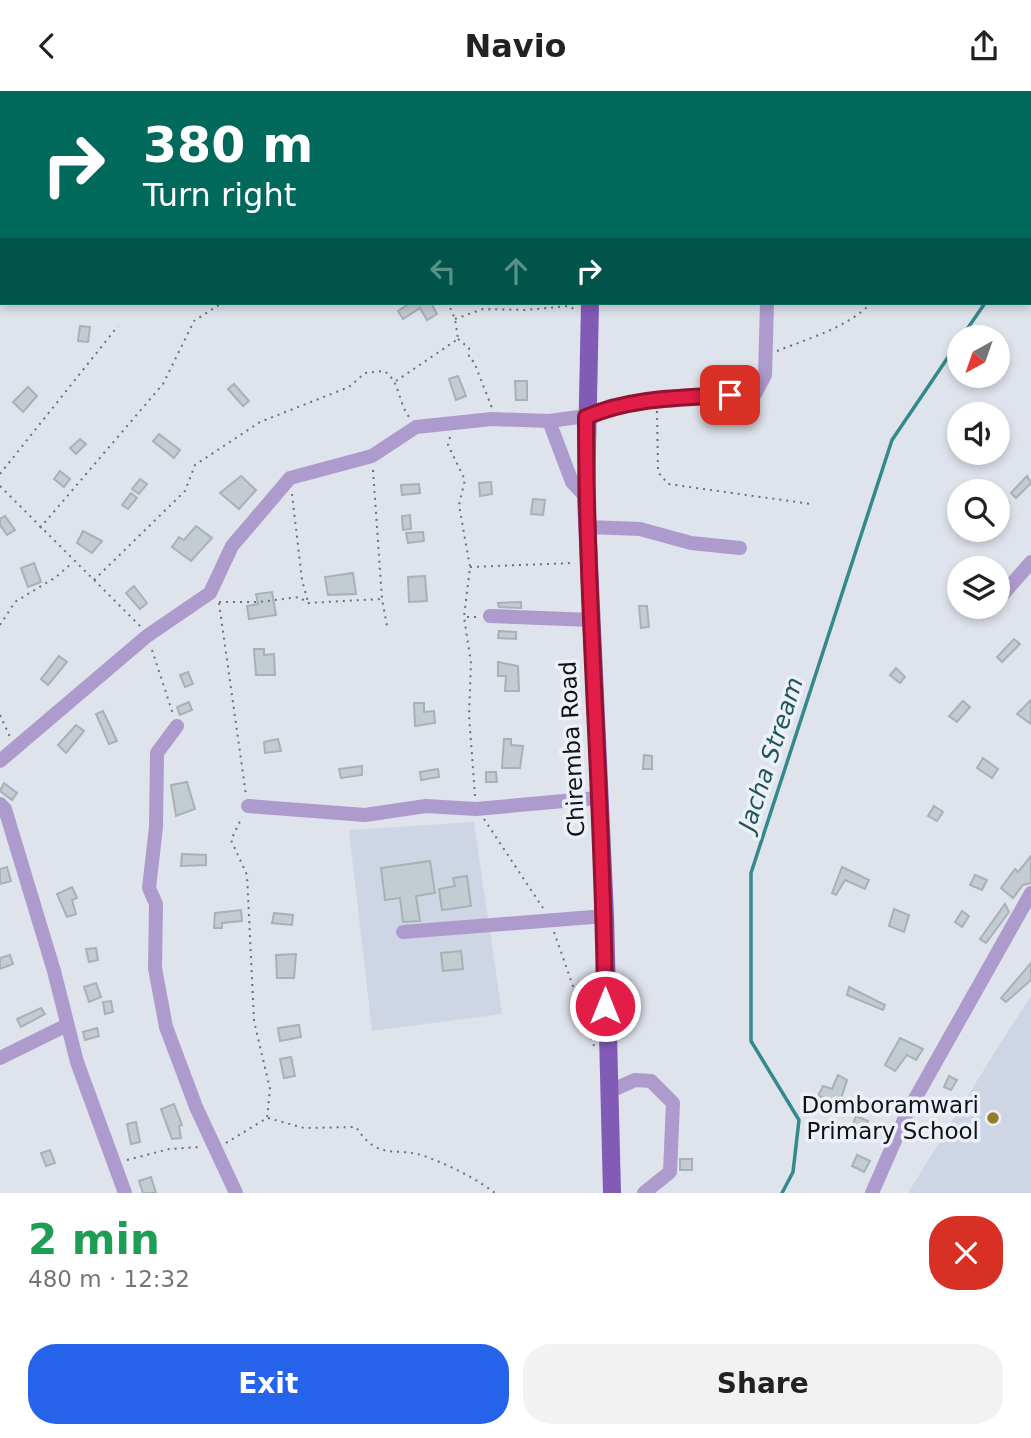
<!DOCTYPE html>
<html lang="en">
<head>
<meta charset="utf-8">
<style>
	body { margin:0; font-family:"DejaVu Sans",sans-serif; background:#f2f2f2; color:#222; height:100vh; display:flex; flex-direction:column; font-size:26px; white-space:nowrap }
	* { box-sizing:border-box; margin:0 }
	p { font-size:23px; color:#767676 }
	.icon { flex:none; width:38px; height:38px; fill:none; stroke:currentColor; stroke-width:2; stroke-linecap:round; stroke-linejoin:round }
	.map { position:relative; height:1102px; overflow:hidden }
	.side { display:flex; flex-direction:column; background:#fff; flex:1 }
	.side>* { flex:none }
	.hud { position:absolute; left:0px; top:0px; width:1032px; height:214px; box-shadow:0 4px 10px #0003; background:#00695c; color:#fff; overflow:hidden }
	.needle { width:46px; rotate:220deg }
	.buttons { position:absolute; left:947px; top:234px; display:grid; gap:14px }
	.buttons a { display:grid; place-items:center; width:63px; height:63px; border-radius:50%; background:#fff; box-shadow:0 4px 10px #0003; font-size:35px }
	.pin { position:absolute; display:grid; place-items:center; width:60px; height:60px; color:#fff; margin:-30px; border-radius:14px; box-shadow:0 4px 10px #0006 }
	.me { position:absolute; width:77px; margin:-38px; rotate:0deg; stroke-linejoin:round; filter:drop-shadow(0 0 5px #0008) }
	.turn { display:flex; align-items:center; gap:24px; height:147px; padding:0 28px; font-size:32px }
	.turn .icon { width:91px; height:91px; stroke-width:2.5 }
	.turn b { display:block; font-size:49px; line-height:60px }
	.lanes { display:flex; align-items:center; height:66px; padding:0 28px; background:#0003; justify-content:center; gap:35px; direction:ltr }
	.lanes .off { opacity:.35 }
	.round { display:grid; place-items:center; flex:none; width:74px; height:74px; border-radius:28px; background:#f2f2f2 }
	.summary { display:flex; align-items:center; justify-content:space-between; height:119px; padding:0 28px }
	h1 { font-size:42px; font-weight:700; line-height:52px; color:#1e9e55 }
	.primary-button { display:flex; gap:14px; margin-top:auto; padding:14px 28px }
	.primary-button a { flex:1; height:80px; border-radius:28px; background:#2563eb; color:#fff; font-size:28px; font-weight:700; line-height:80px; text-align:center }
	.primary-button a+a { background:#f2f2f2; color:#222 }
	header { display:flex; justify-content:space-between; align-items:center; height:91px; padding:0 28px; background:#fff; font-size:32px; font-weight:700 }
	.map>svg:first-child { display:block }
</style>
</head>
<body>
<header><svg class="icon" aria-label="back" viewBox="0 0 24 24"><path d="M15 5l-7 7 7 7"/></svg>Navio<svg class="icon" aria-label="share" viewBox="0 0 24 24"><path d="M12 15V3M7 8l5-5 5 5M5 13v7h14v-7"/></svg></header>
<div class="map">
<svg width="1031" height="1102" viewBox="0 0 1031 1102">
	<rect width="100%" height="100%" fill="#dfe3ec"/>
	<!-- built -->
	<g fill="#ced5e4">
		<path d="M474,731L502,923L372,940L349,739Z"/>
		<path d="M1031,905V1102H908L1001,951Z"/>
	</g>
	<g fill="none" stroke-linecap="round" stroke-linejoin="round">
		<!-- stream -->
		<g stroke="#35898c" stroke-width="3.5">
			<path d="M1031,154V153"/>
			<path d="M961,247L985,212"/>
			<path d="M782,1102L793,1081L799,1029L751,950V782L892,349L959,250"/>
		</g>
	</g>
	<!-- building -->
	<g fill="#c3ccd1" stroke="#a7b1b6" stroke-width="2">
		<path d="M410,212H431L437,223L427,229L420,217L403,228L398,220Z"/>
		<path d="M80,235L90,236L88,251L78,250Z"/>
		<path d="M458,285L466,305L456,309L449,288Z"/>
		<path d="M515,290H527V309H516Z"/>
		<path d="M234,293L249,310L243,315L228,298Z"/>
		<path d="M28,296L37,305L23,321L13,311Z"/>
		<path d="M159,343L180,359L174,367L153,350Z"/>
		<path d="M80,348L86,353L76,363L70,357Z"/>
		<path d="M60,380L70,388L64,396L54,388Z"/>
		<path d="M241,385L256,399L239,418L220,402Z"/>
		<path d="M1027,385L1031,392L1016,407L1011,402Z"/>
		<path d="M140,388L147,393L139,403L132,398Z"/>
		<path d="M491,391L492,403L480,405L479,392Z"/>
		<path d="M419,393L420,402L402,404L401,394Z"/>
		<path d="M131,402L137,407L128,418L122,414Z"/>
		<path d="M533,408L545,409L543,424L531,423Z"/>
		<path d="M410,424L411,438L403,439L402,425Z"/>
		<path d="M5,425L15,439L7,444L0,434V428Z"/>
		<path d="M196,435L212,447L191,470L172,456L179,446L184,449Z"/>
		<path d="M83,440L102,450L92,462L77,452Z"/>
		<path d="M423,441L424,450L408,452L406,442Z"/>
		<path d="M34,472L41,491L28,496L21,477Z"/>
		<path d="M353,482L356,503L328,504L325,486Z"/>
		<path d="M425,485L427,510L409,511L408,486Z"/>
		<path d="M134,495L147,512L140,518L126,502Z"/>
		<path d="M272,501L276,524L249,528L247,515L258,513L256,503Z"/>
		<path d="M521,511V517L499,516L498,512Z"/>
		<path d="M639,515H647L649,536L641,537Z"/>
		<path d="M499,540L516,541V548L498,547Z"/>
		<path d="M1014,548L1020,553L1002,571L997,566Z"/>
		<path d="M254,558H264V564L274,563L275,584H256Z"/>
		<path d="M59,565L67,571L48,594L41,588Z"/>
		<path d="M498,571L518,575L519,600H505L506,585H498Z"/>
		<path d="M896,577L905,586L900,592L890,584Z"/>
		<path d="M188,581L193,593L185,596L180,584Z"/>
		<path d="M1031,609V633L1017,623Z"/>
		<path d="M963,610L970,616L957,631L949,625Z"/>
		<path d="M189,611L192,619L180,624L177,616Z"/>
		<path d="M414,612H424V621L434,620L435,632L415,635Z"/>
		<path d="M103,620L117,650L109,653L96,623Z"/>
		<path d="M76,634L84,640L66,662L58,654Z"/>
		<path d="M278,648L281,660L265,662L264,651Z"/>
		<path d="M504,648H511V654L523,655L520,677H502Z"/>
		<path d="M644,664L652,665V678H643Z"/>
		<path d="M983,667L998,678L992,687L977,677Z"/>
		<path d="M362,675V684L341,687L339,678Z"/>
		<path d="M438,678L439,686L421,689L420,681Z"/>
		<path d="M486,681H496L497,691H486Z"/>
		<path d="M187,691L195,718L176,725L171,694Z"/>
		<path d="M4,692L17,702L12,709L0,700Z"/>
		<path d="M934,715L943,721L937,730L928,725Z"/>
		<path d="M182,763L206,764V774L181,775Z"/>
		<path d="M1031,765V792L1023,794L1013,807L1001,797L1015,778L1018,781Z"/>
		<path d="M430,770L435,802L416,805L420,830L403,831L400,807L385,809L381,777Z"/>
		<path d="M7,776L11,790L0,793V778Z"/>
		<path d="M842,776L869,789L865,798L845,789L836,804L832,802Z"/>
		<path d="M975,784L987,789L982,799L970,794Z"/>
		<path d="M467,785L471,815L442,819L439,798L455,795L453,787Z"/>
		<path d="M72,796L77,807L72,809L76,823L67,826L57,803Z"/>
		<path d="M1005,813L1009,821L986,852L980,848Z"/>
		<path d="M894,818L909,824L904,841L889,835Z"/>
		<path d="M241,819L242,830L222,832V837H214L215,822Z"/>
		<path d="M962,820L969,825L962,836L955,831Z"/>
		<path d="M274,822L293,824L292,834L272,832Z"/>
		<path d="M96,857L98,869L89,871L86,858Z"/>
		<path d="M461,860L463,878L443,880L441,862Z"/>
		<path d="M296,863L294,887H277L276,864Z"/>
		<path d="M10,864L13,873L0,878V867Z"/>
		<path d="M1031,872V889L1006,911L1001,907Z"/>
		<path d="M96,892L101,906L89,911L84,896Z"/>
		<path d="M849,896L885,914L883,919L847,904Z"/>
		<path d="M111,910L113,921L105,923L103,911Z"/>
		<path d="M41,917L45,923L21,936L17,928Z"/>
		<path d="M299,934L301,946L280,950L278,937Z"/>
		<path d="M97,937L99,945L85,949L83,941Z"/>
		<path d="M900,947L923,958L916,969L907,964L895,980L885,974Z"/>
		<path d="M291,966L295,985L284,987L280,968Z"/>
		<path d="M838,984L847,989L840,1011L818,1005L823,995L832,998Z"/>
		<path d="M949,985L957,989L951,999L944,996Z"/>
		<path d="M174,1013L182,1034L179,1035L181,1047L172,1048L161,1018Z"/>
		<path d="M856,1025L868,1030L865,1040L852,1036Z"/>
		<path d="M136,1031L140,1051L131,1053L127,1033Z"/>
		<path d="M50,1059L55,1072L46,1075L41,1062Z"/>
		<path d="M857,1064L870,1070L864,1081L852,1075Z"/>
		<rect x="680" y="1068" width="12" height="11"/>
		<path d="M151,1086L156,1102H143L139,1090Z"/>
	</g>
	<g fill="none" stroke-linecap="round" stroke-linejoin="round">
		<!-- path -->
		<g stroke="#6e7076" stroke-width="2" stroke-dasharray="2 5" stroke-linecap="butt">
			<path d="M906,0L909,2"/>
			<path d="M120,2L121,0"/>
			<path d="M0,70L2,71"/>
			<path d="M0,156L2,155"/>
			<path d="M455,228L483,218L525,219L569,215L577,220"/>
			<path d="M458,248L469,257V267L474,271L492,317"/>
			<path d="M777,260C807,248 849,236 871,212"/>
			<path d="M396,290L458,248L455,228L448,212"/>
			<path d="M657,320L658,381L668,393L811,413"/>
			<path d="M450,346L448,354L465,389L459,414L470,476L464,526L471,572L469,624L475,705"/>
			<path d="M373,379L382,508L387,535"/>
			<path d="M0,383L118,235"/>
			<path d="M0,395L140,535"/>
			<path d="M292,403L302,489L308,511"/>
			<path d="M40,437L163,293L194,230L222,212"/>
			<path d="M470,476L573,472"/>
			<path d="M94,489L185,400L195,374L260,331L349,296L365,282L384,280C400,290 398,311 409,326"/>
			<path d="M219,511H259L299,506L308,512L381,508"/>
			<path d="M219,512L246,704"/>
			<path d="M467,526H479"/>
			<path d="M0,534L15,511L56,486L73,471"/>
			<path d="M152,559L173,623"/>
			<path d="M0,624L10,646"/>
			<path d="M484,728L543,817"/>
			<path d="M554,841L594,955"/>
			<path d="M268,1027L304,1037L356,1036C379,1072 396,1054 427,1066C451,1075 475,1087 495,1102"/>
			<path d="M226,1052L267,1027L270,998L254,930L247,784L231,749L242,726"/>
			<path d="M127,1069L169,1058L200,1056"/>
		</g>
		<!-- minor -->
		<g stroke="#ae9bcd" stroke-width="14">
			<path d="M304,2L308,0"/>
			<path d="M877,2L879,0"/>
			<path d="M1031,51V50"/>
			<path d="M549,330L586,325L610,315L657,308L755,303L765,284L767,212"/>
			<path d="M587,436L640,438L691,452L740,457"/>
			<path d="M998,509L1031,471"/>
			<path d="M490,525L592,529"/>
			<path d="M177,635L157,662L156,736L149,797L156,813L155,877L166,936L196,1016L236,1102"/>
			<path d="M0,670L147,545L210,502L232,455L290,387L372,365L416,336L492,328L549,330L572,391L586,406"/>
			<path d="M0,713L5,718L54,880L77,971L125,1102"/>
			<path d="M248,715L365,724L426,715L476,718L597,707"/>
			<path d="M403,841L605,825"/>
			<path d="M0,967L67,934"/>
			<path d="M608,1001L635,989L651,990L673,1012L670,1081L644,1102"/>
			<path d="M872,1102L907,1022L1031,802"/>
		</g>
		<!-- major -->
		<g stroke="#825bb6" stroke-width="18">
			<path d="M601,2V0"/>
			<path d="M590,212L586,406L605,825L612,1102"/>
		</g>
	</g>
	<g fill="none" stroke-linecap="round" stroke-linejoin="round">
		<!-- route casing -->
		<g stroke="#92132f" stroke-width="18">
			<path id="route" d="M605,915C604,718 586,522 586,326C632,306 682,307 730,304"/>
		</g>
		<!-- route -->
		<use href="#route" stroke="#e11d48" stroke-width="12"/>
	</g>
	<!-- markers -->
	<circle fill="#977e26" stroke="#ecf0f9" stroke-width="2.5" cx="993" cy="1027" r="7"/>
	<g text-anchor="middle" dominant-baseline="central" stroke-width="7" stroke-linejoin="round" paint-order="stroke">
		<!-- street labels -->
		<g font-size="23" fill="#111215" stroke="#ecf0f9">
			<text transform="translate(572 658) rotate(-93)">Chiremba Road</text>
		</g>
		<!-- poi labels -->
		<g font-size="23" fill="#111215" stroke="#ecf0f9" text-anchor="end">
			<text x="979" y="1014">Domboramwari<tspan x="979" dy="26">Primary School</tspan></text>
		</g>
		<!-- water labels -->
		<g font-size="24" font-style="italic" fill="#225556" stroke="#ecf0f9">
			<text transform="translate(771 663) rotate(-72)">Jacha Stream</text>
		</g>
	</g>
</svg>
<div class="buttons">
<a><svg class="needle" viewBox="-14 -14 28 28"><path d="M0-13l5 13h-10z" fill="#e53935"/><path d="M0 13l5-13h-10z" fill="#767676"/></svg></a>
<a><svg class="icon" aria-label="sound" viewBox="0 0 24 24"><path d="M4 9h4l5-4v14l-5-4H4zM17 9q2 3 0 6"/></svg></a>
<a><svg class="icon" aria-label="search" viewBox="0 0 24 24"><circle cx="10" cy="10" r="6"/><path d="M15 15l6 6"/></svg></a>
<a><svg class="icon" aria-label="layers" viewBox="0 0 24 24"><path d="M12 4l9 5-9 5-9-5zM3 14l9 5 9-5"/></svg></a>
</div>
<div class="pin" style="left:730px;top:304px;background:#d93025"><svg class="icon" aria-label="arrive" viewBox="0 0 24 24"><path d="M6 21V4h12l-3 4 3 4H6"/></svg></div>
<svg class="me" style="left:605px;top:915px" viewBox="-20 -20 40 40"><circle r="17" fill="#e11d48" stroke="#fff" stroke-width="3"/><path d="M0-11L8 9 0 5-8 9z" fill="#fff"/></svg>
<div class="hud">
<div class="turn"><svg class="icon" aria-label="right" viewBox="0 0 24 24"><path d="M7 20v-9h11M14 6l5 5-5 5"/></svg><div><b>380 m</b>Turn right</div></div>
<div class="lanes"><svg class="icon off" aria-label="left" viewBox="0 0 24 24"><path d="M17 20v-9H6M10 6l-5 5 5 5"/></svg><svg class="icon off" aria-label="ahead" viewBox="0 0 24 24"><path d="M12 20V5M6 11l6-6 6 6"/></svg><svg class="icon" aria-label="right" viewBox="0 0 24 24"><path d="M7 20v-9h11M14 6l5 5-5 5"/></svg></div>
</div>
</div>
<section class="side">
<div class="summary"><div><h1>2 min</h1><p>480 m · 12:32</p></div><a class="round" style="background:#d93025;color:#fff"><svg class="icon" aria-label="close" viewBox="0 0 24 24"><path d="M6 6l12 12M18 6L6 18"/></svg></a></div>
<div class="primary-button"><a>Exit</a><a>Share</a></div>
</section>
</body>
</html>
